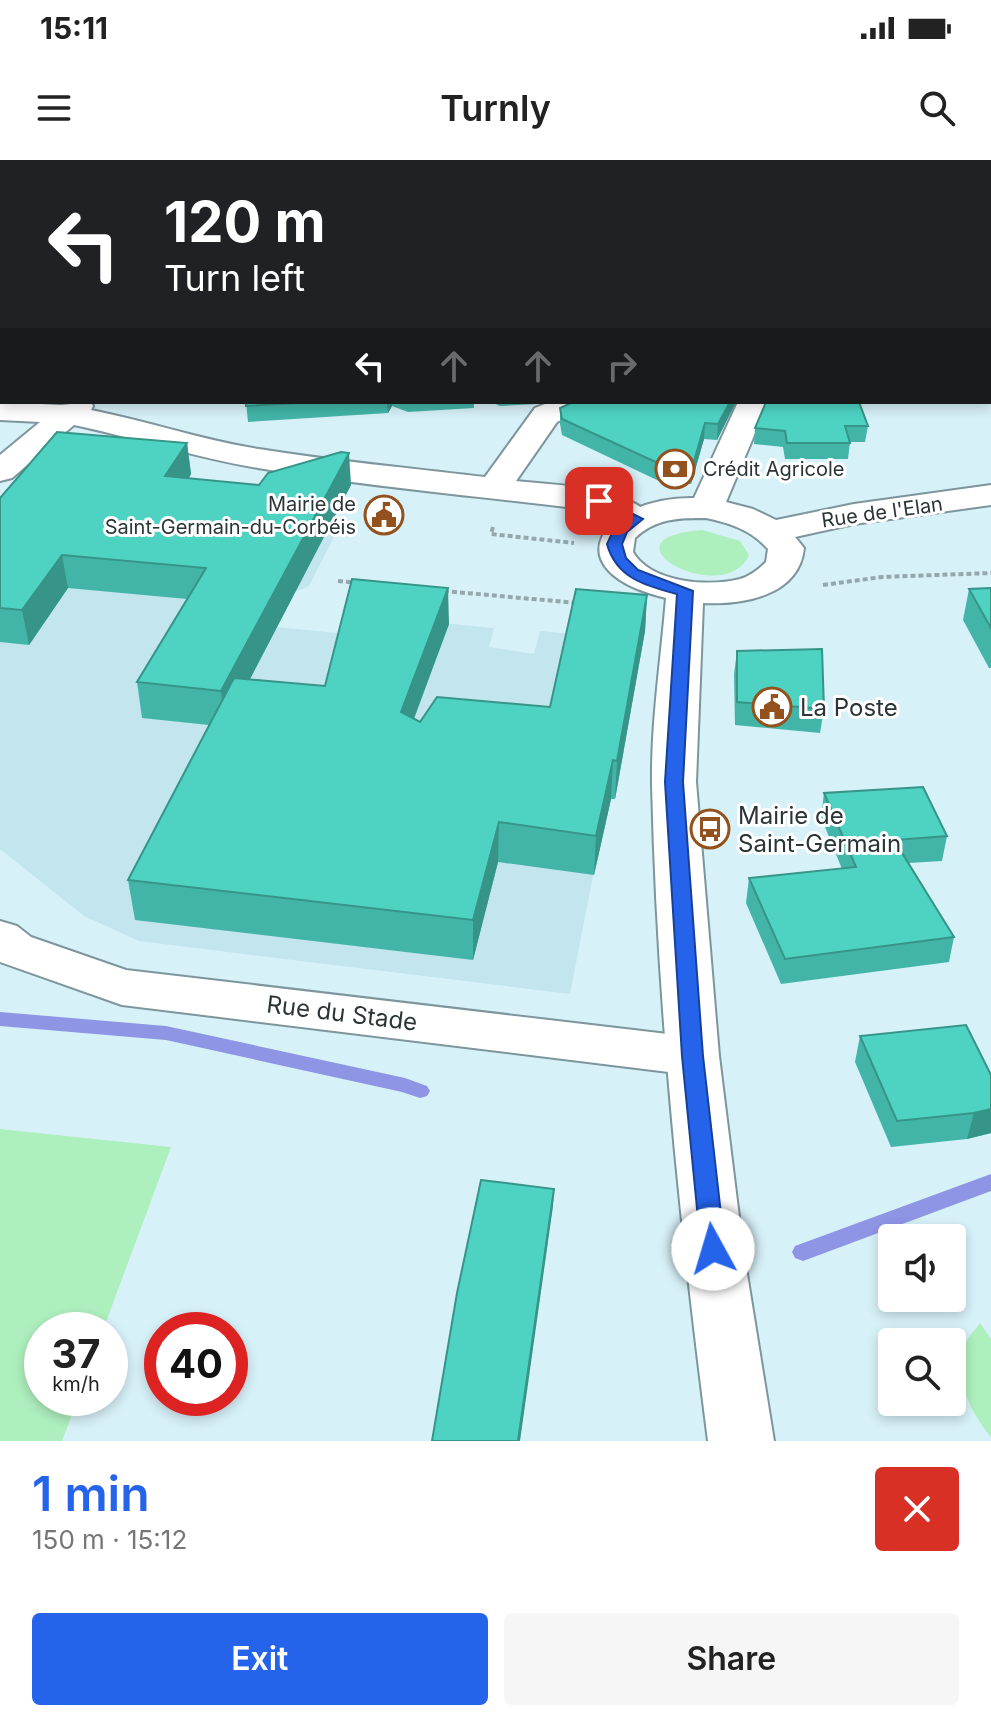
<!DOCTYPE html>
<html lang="en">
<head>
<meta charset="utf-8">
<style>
	body { margin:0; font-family:Inter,sans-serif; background:#f6f6f6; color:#222; height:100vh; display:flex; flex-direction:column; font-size:30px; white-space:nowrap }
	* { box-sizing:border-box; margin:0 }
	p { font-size:26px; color:#767676 }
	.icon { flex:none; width:44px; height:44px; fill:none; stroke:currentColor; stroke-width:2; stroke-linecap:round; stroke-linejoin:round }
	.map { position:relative; height:1281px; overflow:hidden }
	.details { display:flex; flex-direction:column; background:#fff; flex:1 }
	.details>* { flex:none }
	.guide { position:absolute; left:0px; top:0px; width:992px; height:244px; box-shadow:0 4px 12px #0003; background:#202124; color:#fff; overflow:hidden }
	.tools { position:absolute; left:878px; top:1064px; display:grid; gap:16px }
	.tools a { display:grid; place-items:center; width:88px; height:88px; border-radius:8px; background:#fff; box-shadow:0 4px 12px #0003; font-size:40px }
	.speed { position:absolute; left:24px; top:1152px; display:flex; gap:16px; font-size:40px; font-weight:700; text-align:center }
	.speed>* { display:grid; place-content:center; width:104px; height:104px; border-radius:50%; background:#fff; box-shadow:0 4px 12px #0003; line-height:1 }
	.speed small { font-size:20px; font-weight:400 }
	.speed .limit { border:12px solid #d22; background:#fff; color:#111 }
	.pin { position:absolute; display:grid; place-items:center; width:68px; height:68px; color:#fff; margin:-34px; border-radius:16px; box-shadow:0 4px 12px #0006 }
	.me { position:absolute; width:88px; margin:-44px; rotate:354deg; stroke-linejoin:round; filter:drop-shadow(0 0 6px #0008) }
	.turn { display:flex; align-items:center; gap:28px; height:168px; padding:0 32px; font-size:36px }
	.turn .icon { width:104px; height:104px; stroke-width:2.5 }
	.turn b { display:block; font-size:56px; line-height:68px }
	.lanes { display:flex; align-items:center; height:76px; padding:0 32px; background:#0003; justify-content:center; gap:40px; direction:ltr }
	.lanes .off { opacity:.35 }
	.round { display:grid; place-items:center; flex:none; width:84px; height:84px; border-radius:8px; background:#f6f6f6 }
	.head { display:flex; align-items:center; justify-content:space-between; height:136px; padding:0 32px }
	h1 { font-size:48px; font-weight:600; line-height:60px; color:#2563eb }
	.action { display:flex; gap:16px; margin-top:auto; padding:16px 32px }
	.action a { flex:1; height:92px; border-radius:8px; background:#2563eb; color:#fff; font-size:32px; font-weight:600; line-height:92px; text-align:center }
	.action a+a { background:#f6f6f6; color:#222 }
	.status { display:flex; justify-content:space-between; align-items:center; height:56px; padding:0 40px; background:#fff; direction:ltr }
	.status svg { height:22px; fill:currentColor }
	header { display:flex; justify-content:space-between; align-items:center; height:104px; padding:0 32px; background:#fff; font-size:36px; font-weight:600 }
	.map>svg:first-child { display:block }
</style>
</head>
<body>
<div class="status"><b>15:11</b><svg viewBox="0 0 49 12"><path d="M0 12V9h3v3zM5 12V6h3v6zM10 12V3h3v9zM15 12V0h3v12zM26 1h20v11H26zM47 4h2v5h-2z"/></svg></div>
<header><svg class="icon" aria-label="menu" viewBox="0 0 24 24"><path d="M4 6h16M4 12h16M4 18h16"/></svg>Turnly<svg class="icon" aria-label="search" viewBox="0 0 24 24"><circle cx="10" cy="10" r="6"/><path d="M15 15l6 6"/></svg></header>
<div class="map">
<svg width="991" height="1281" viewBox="0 0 991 1281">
	<rect width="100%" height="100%" fill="#d7f1f8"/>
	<!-- built -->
	<path fill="#c2e5ee" d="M312,364L339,367L309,426L279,439L266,466L337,473L347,454L494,468L489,487L534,494L540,471L593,476L597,467L645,471L619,591L624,592L615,639H608L570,834L139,781L84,756L0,689V398Z"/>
	<!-- green -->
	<g fill="#aeefbe">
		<path d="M702,370L740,381L749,395C725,450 593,378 702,370Z"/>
		<path d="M0,969L171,987L103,1170H42V1238H78L62,1281H0Z"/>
		<path d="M980,1163L991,1179V1277C971,1253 952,1217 965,1184C968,1177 975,1170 980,1163Z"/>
	</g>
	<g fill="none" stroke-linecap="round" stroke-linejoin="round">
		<!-- stream -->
		<g fill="#8f95e5" fill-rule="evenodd">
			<path d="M0,852L166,866L405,918L427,926L430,931L427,936L420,938L402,932L166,880L0,866Z"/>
			<path d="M991,1014V1031L803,1101L795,1098L792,1092L795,1086Z"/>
		</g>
		<!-- street casing -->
		<g stroke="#7d959c" stroke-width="4">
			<g id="street">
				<path d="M0,242L61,245L91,242L93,246L91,250C147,261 202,280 259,289C333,301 410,308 485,317L535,248L550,242H590L586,248L557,262L516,321C553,325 630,326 653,359L648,366L636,369L624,366L591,350C480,336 368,327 258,308C196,298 136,278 74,265L12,318L0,321V295L40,262L0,260Z"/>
				<path d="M0,761L17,766L31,777L126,810L693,877L712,882L719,896L712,910L693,915L122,845L0,802Z"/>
			</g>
		</g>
		<!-- secondary casing -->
		<g stroke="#7d959c" stroke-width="4">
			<path id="secondary" d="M738,242H768L726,342L753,349L776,360L854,344L991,325V345L854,364L795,377L804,388C799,436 743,445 703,443L696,622L719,896L743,1089L774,1281H708C680,1063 657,844 652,625C651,563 661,499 666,438C551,411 601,337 694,338ZM706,358C730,363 751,370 768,389L766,402C759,409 750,416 740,419C708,427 651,423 633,392L635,378C656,358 679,358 706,358Z"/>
		</g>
		<!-- path -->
		<g stroke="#94a7ad" stroke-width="4" stroke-dasharray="5 3" stroke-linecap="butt">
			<path d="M493,367L491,374L574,383"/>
			<path d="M338,421L358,423"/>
			<path d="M823,425L882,417L991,413"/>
			<path d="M444,431L577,443"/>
		</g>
		<!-- street -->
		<use href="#street" fill="#fff" fill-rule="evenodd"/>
		<!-- secondary -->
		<use href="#secondary" fill="#fff" fill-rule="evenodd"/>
	</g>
	<!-- wall -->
	<g fill="#43b5a8">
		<path d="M0,0L2,2V74H0Z"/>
		<path d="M568,0H991L990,2H572Z"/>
		<path d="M246,242H474V248L408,252L392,246L388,253L248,262Z"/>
		<path d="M491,242H542L537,244L500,246Z"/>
		<path d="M736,242L717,280L704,279L691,324L659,321L562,275L560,264V248Z"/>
		<path d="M868,266L865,282H850L848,299H785L783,287L754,284L755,268Z"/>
		<path d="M187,283L191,314L189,318L259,325H351L250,519L325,526L449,464L414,559L420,562L550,547L647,435L645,471L615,639H611L594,715L498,702L473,800L135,760L128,720L209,565L142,558L137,522L187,439L68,428L29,485L0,482V338Z"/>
		<path d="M991,428V508H989L963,460L969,429Z"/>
		<path d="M737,491L824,549L820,573L735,565L734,514Z"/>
		<path d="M824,633L947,676L942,701L909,703L954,777L949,802L781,824L746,743L749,718L842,709L821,657Z"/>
		<path d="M860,876L991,915V973L967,979L891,987L855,902Z"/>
	</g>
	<!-- shaded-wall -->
	<g fill="#379488">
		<path d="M2,100V115H0V101Z"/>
		<path d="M387,242H392V246L388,253Z"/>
		<path d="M730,242H736L717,280L718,264Z"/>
		<path d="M705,263L704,279L691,324L692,308Z"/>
		<path d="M187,283L191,314L170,348L165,316Z"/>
		<path d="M349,293L351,325L225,567L221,531Z"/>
		<path d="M62,395L68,428L29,485L22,450Z"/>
		<path d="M448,428L449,464L402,590L401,552Z"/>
		<path d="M647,435L645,471L615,639L617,601Z"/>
		<path d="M613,600L611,639L594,715L596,676Z"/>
		<path d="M499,662L498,702L473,800V760Z"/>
		<path d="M991,949V973L967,979L974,953Z"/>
		<path d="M554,1029L553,1046L520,1281H518Z"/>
	</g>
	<!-- building -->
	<g fill="#4ed3c3" stroke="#379488" stroke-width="2">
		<path d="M0,0H512L513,2H2V61H0Z"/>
		<path d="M592,0H991V61H990V2H596Z"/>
		<path d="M2,78V100L0,101V79Z"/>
		<path d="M246,242H313L246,246Z"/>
		<path d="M573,242H730L718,264L705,263L692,308L660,304L562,259L560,248Z"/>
		<path d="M766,242H859L868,266H845L850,283H787L785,271L755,268Z"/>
		<path d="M57,272L187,283L165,316L259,325L268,313L341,292L349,293L221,531L137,522L206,408L62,395L22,450L0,448V338Z"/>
		<path d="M352,419L448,428L401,552L420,562L437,537L550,547L576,429L647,435L617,601L613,600L596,676L499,662L473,760L128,720L234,518L325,526Z"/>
		<path d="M991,428V468L969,429Z"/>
		<path d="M822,489L824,549L737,542V491Z"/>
		<path d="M923,627L947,676L894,680L954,777L785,799L749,718L856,707L824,633Z"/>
		<path d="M966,865L991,915V949L974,953L897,961L860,876Z"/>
		<path d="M481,1020L554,1029L518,1281H432L457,1133Z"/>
	</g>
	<!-- route -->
	<path fill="#2563eb" stroke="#184099" stroke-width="2" d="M599,337L643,359L627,372L622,384L626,398L638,410L693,431L683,622L703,896L725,1089L721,1096L713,1099L704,1096L701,1089L682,896L665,622L677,434C646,426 616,418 607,384L615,367L626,359L594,344L592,341Z"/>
	<!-- icons -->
	<defs>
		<g id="bank-ring" transform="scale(2)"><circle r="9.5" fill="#fff" stroke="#93521d" stroke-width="1.5"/><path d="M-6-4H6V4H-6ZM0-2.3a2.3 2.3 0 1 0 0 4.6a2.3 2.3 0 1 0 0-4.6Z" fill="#93521d"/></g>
		<g id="civic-ring" transform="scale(2)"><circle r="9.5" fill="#fff" stroke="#93521d" stroke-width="1.5"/><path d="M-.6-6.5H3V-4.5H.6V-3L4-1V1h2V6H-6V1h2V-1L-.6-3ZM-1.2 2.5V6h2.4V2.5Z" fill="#93521d"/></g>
		<g id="bus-ring" transform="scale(2)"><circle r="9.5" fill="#fff" stroke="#93521d" stroke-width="1.5"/><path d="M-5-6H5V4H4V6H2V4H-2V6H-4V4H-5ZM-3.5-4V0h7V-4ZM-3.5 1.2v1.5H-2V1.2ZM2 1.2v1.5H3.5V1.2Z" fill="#93521d"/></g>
	</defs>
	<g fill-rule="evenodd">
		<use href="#bank-ring" x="675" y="309"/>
		<use href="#civic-ring" x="384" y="355"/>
		<use href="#civic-ring" x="772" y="547"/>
		<use href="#bus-ring" x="710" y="669"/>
	</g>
	<g text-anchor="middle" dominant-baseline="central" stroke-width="6" stroke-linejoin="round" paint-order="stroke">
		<!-- far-poi labels -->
		<g font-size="20" fill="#2b3538" stroke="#fff" text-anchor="start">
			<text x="703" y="309">Crédit Agricole</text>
			<text x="356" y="344" text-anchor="end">Mairie de<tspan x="356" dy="23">Saint-Germain-du-Corbéis</tspan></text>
		</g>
		<!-- far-street labels -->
		<g font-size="20" fill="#2b3538" stroke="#fff">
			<text transform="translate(882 352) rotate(-8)">Rue de l'Elan</text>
		</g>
		<!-- poi labels -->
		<g font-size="24" fill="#2b3538" stroke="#fff" text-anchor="start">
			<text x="800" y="547">La Poste</text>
			<text x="738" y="655">Mairie de<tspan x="738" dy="28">Saint-Germain</tspan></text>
		</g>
		<!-- street labels -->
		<g font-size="24" fill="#2b3538" stroke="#fff">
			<text transform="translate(342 853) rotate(7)">Rue du Stade</text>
		</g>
	</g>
</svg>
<div class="tools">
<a><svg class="icon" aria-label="sound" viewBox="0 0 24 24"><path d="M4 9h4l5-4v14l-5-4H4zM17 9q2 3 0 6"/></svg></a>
<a><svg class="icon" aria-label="search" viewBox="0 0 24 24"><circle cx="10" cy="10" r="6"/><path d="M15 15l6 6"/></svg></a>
</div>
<div class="speed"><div>37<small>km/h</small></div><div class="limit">40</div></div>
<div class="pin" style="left:599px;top:341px;background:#d93025"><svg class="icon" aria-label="arrive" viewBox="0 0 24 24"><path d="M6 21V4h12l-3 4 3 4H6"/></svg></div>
<svg class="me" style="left:713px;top:1089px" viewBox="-20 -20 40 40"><circle r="19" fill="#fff"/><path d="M0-13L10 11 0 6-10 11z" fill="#2563eb"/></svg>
<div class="guide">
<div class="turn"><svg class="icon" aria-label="left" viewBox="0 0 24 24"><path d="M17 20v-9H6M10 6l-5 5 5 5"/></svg><div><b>120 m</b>Turn left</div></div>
<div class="lanes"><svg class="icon" aria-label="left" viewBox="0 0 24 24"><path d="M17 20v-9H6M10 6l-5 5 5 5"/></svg><svg class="icon off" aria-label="ahead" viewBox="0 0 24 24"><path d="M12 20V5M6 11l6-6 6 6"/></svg><svg class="icon off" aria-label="ahead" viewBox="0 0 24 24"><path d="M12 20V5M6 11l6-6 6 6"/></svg><svg class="icon off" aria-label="right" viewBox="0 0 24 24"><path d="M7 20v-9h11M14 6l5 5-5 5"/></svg></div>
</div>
</div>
<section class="details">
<div class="head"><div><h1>1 min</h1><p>150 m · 15:12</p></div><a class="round" style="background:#d93025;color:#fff"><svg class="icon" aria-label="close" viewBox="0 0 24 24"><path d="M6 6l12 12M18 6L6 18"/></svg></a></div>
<div class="action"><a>Exit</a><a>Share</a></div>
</section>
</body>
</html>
